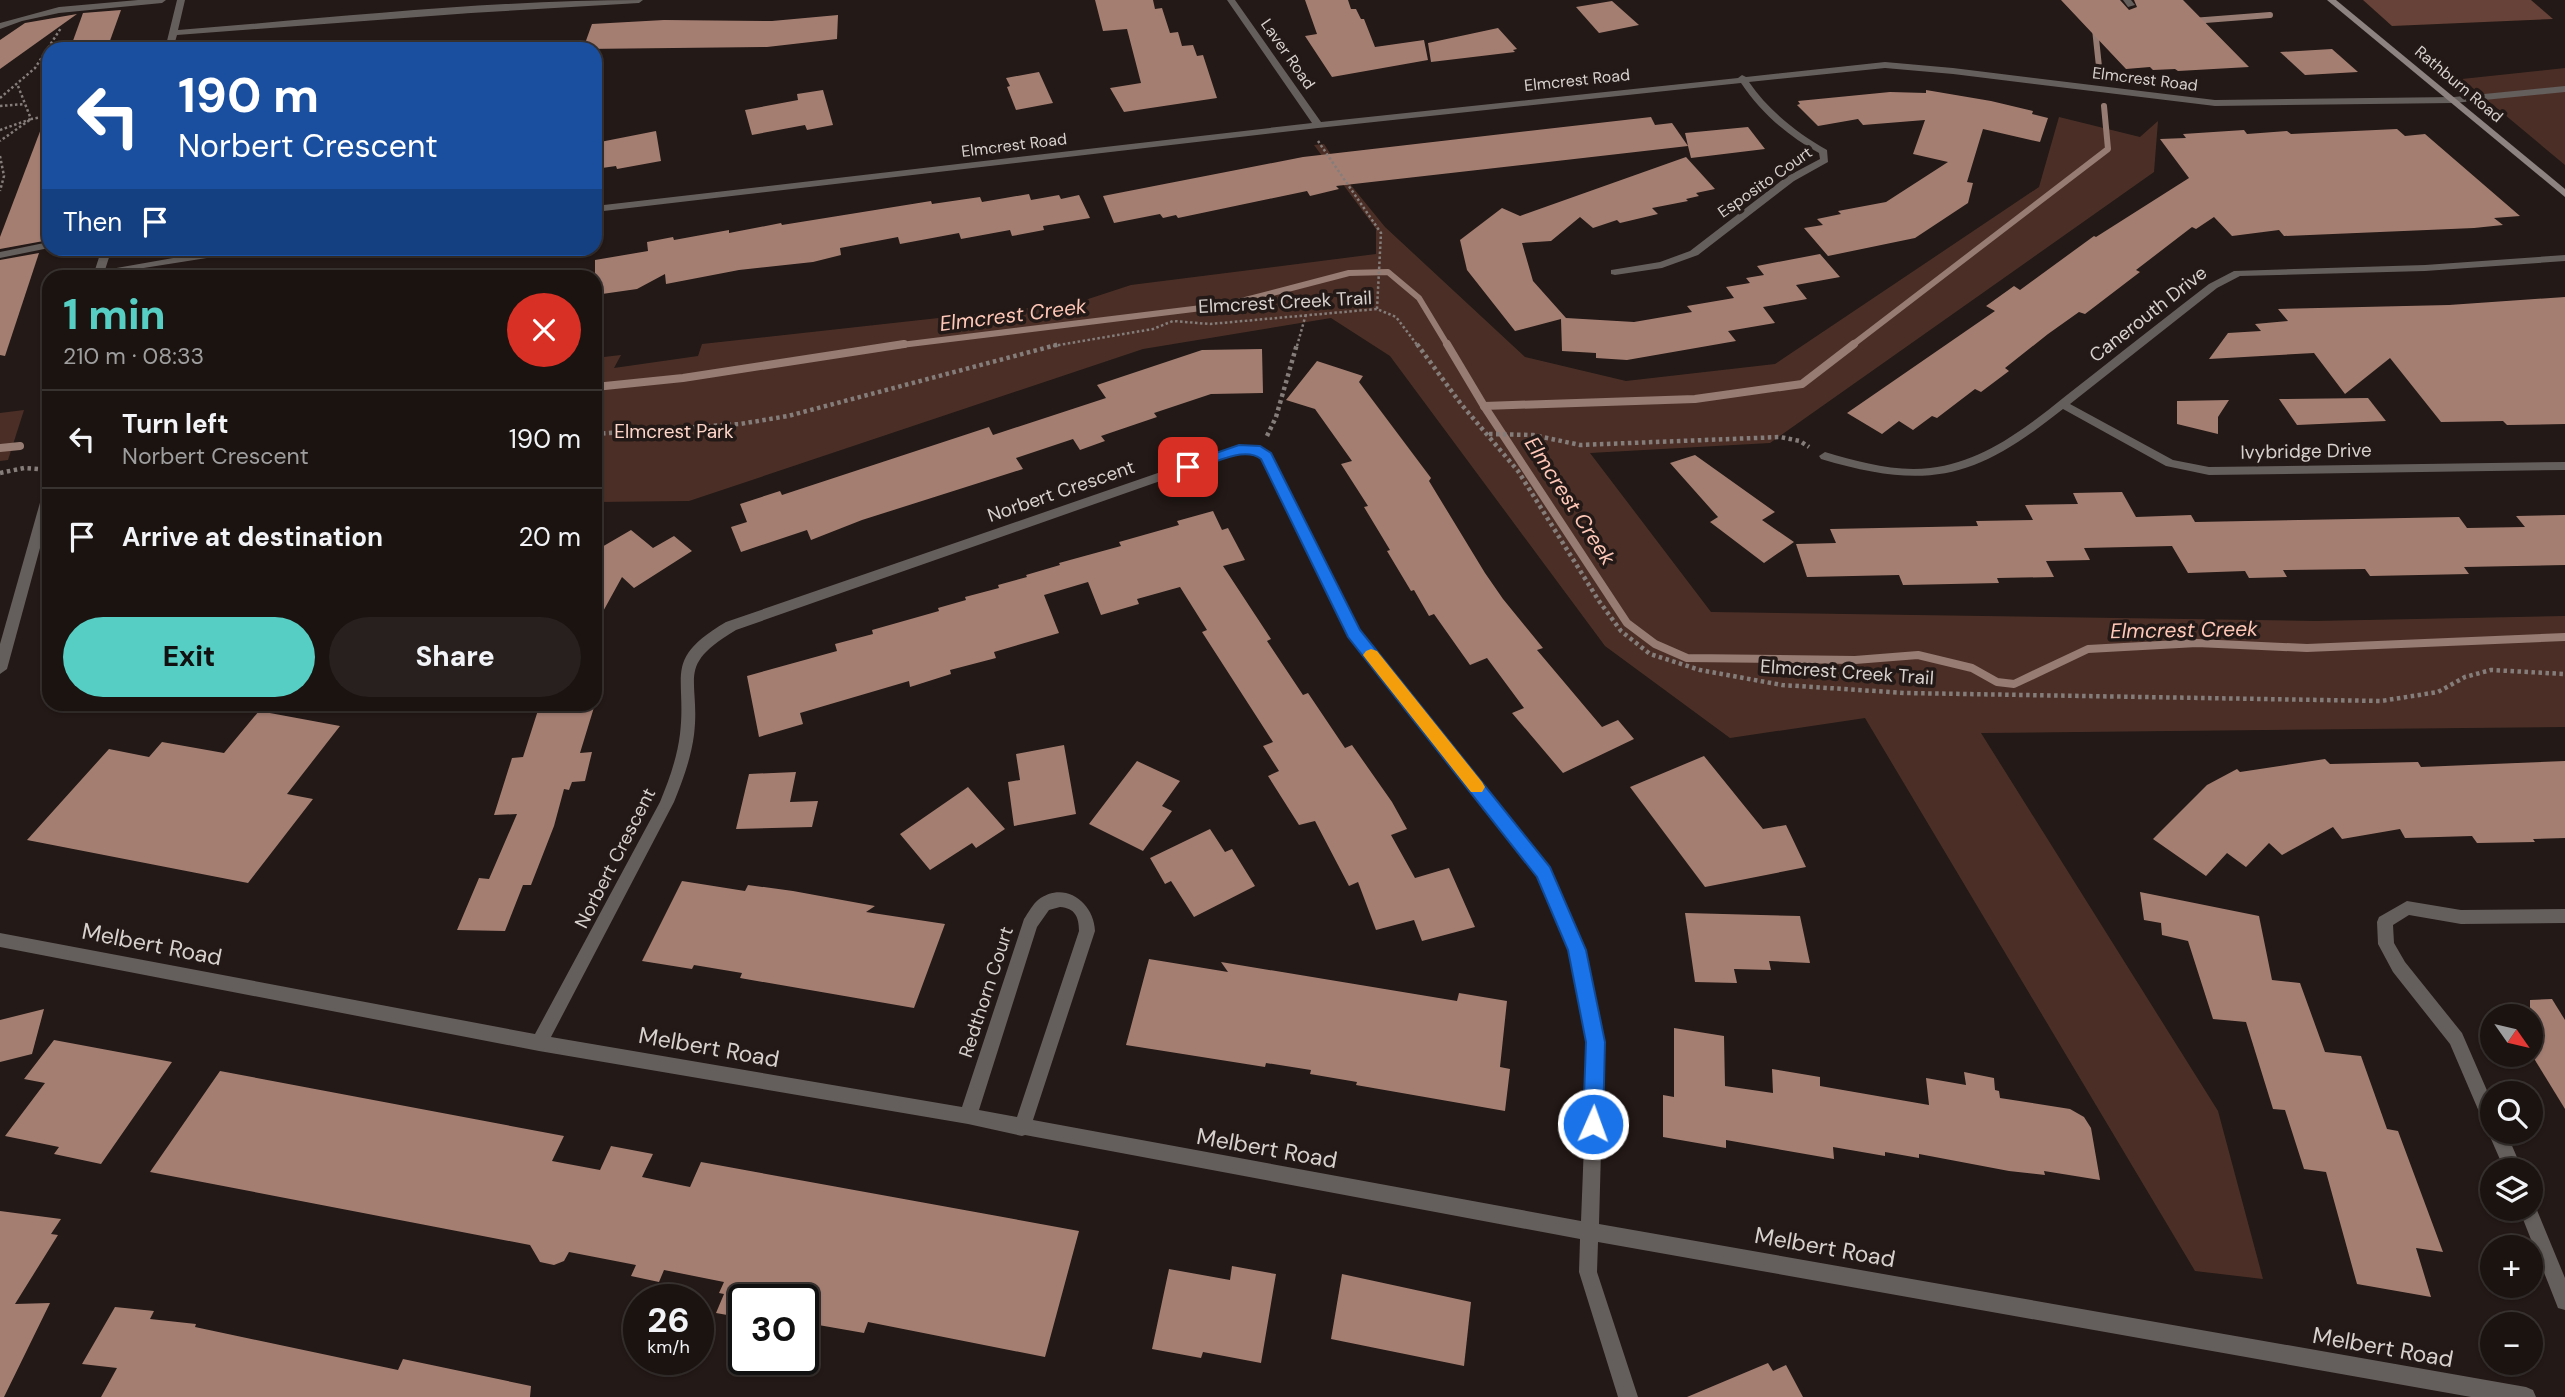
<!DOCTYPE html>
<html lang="en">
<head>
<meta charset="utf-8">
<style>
	body { margin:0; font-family:"DM Sans",sans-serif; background:#27201e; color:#f1f3f6; height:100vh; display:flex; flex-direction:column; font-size:26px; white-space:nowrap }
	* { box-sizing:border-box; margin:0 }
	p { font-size:23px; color:#9f9e9f }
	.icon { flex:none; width:38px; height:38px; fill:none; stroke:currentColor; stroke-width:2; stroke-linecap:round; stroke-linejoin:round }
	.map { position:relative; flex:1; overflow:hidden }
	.side { position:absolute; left:42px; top:270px; width:560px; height:441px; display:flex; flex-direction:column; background:#1a1310; border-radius:21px; box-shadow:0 2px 5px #0004,0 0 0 2px #383230 }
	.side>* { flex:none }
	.banner { position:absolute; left:42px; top:42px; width:560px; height:214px; border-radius:21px; box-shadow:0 2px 5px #0004,0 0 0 2px #383230; background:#1a4fa0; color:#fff; overflow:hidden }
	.needle { width:46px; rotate:124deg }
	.fabs { position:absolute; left:2480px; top:1004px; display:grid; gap:14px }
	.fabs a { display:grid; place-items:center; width:63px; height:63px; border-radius:50%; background:#1a1310; box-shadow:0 2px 5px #0004,0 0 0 2px #383230; font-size:35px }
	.speed { position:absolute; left:623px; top:1284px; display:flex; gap:14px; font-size:35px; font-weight:700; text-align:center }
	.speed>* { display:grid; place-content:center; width:91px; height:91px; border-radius:50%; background:#1a1310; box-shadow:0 2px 5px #0004,0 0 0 2px #383230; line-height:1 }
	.speed small { font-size:18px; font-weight:400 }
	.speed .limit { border:4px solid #111; border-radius:10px; background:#fff; color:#111 }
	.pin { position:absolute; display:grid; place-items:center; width:60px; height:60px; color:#fff; margin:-30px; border-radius:14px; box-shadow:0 4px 10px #0006 }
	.me { position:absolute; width:77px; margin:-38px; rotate:2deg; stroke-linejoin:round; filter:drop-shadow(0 0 5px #0008) }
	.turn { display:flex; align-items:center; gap:24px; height:147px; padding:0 21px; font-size:32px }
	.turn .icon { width:91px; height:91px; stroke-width:2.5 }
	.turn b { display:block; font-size:49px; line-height:60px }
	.then { display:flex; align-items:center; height:66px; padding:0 21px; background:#0003; gap:14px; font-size:26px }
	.round { display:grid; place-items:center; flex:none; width:74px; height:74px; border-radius:37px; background:#27201e }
	.headline { display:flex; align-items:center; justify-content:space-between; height:119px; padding:0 21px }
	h1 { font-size:42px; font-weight:800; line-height:52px; color:#56cec3 }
	.button { display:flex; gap:14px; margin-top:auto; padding:14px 21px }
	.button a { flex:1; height:80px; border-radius:42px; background:#56cec3; color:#111; font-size:28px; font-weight:800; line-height:80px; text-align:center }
	.button a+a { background:#27201e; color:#f1f3f6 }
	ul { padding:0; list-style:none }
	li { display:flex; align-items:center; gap:21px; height:98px; padding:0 21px; border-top:2px solid #383230 }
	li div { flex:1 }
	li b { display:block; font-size:26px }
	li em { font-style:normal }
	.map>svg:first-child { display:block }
</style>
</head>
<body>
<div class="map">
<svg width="2565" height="1397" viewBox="0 0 2565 1397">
	<rect width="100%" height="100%" fill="#231916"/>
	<!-- green -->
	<g fill="#4b2f27">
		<path d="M2565,68V165L2462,79Z"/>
		<path d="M2059,117L2140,137L2158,121L2154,172L1770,443L1590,453L1711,612L2315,621L2565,616V727L1981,733L2218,1111L2263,1279L2195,1271L1865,718L1730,738L1605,646L1390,356L1331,318L1143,349L689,501L595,502V358L621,355L614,368L698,356L702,344L1076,303L1131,285L1376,254V229L1314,145L1324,144L1350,184L1385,227L1525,357L1626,381L1775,364L2039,187Z"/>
		<path d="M24,410L8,460L0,461V413Z"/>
	</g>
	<!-- forest -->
	<path fill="#664238" d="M2363,0H2531L2553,19L2392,26Z"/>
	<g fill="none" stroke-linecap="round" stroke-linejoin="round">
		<!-- stream-far1 -->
		<g stroke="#977c73" stroke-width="6">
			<path d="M2192,21L2270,15"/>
			<path d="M2098,28L2095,29L2100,76"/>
			<path d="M893,346L1226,305L1349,273L1388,272L1419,298L1448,346"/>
			<path d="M1851,346L2108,149L2104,106"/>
		</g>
		<!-- stream -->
		<g stroke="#977c73" stroke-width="8">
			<path d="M1447,344L1484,406L1627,623L1655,644L1687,658L1855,660L1918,655L1972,668L1997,682L2014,684L2088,649L2197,643L2307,648L2565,637"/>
			<path d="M595,387L683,378L904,344"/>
			<path d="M1484,406L1695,399L1802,384L1854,344"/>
			<path d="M0,448L20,446"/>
		</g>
	</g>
	<!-- building -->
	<g fill="#a57e72">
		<path d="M1095,0H1153L1155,9L1162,8L1170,33L1178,32L1182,46L1193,45L1197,56L1203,55L1217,98L1124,112L1110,88L1141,83L1127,29L1103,31Z"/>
		<path d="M1305,0H1348L1351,9H1356L1361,19H1364L1375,47L1424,40L1428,60L1332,77L1305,36L1317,34Z"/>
		<path d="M2061,0H2120L2129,10L2137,7L2134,0H2183L2249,67L2178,71L2175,69L2153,70L2150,67L2126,69Z"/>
		<path d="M1612,1L1639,25L1599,33L1576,7Z"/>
		<path d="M121,10L107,49H70L83,13Z"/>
		<path d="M77,14L0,69V40L25,23Z"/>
		<path d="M838,15L837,39L767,47L583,49L592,24L664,20L772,21Z"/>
		<path d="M1498,28L1517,49L1513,50L1515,52L1431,62L1428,43Z"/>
		<path d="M2332,49L2358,72L2305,75L2280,52Z"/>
		<path d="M1039,72L1053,103L1016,110L1007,87L1010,86L1006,78Z"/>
		<path d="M823,90L833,125L807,130L805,125L752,135L745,110L798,100L797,94Z"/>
		<path d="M1926,90L1991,101L2033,111L2032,114L2048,118L2040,142L1983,129L1967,182L1973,183L1968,203L1915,238L1828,256L1804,228L1823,225L1817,219L1841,214L1838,211L1886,202L1948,162L1913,154L1925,120L1863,125L1858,119L1818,126L1797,105L1800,104L1798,101L1890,92L1926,93Z"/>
		<path d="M47,113L49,240L0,249V237Z"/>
		<path d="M1651,117L1655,125L1672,123L1688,146L1685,133L1748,127L1765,149L1691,158L1688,146L1336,186L1339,189L1310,196L1307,191L1178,218L1176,215L1163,218L1160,214L1114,223L1103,196L1303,157Z"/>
		<path d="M2397,129L2405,136L2425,134L2520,216L2494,218L2503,225L2474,228L2284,236L2279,230L2232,236L2214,217L2196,229L2192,227L2136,270L2140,272L2085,314L2079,312L2048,334L2005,368L2009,371L1981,392L1975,389L1937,418L1932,416L1913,430L1899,421L1882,434L1847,413L1995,311L1986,306L2014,286L2020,290L2094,236L2096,237L2189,178L2160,139L2186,138L2183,134L2244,130L2247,134L2287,131L2291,134Z"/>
		<path d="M656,131L661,161L617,169L616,166L595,169V143Z"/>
		<path d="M1686,157L1715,189L1696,193L1699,196L1686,199L1688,201L1652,208L1658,214L1620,223L1617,220L1593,228L1580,217L1551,241L1522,243L1533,281L1566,318L1634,322L1692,312L1687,306L1734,298L1726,287L1750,283L1746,278L1764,275L1757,266L1820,254L1840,277L1796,285L1807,299L1763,307L1775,323L1728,331L1736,341L1627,360L1596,358V353L1562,351L1561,319L1515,331L1467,270L1460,240L1502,208L1520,216Z"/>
		<path d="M1029,194L1031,200L1059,195L1061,199L1079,195L1090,218L1043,226L1044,230L1012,236L1010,230L961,239L959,233L900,244L898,237L840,248L841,255L813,262L739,270L666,284L665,274L637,289L595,295V260L648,251L647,242L673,237L674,240L729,230V233L781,223L782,225L931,201L932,204L980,197L982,202Z"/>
		<path d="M39,253L5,356L0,355V260Z"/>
		<path d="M2565,297V424L2507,425L2503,421L2441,422L2390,358L2345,394L2314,353L2209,359L2228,333L2261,331L2255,324L2288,321L2278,309L2449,305Z"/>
		<path d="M1262,349L1263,393L1211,394L1154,413L1157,417L1101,436L1105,441L1080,450L1073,439L1016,458L1023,469L862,520L811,540L807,530L741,552L731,527L747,522L740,504L780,491L782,495L989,427L993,435L1106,398L1097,385L1202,350Z"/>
		<path d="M1317,361L1363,376L1359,382L1431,478L1429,481L1485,573L1503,599L1543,648L1537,650L1602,727L1618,720L1634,739L1563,773L1512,713L1524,708L1487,658L1470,665L1434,614L1429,616L1414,590L1411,591L1387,551L1390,550L1364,507L1368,506L1341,464L1352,461L1315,409L1286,400Z"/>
		<path d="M2368,398L2386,421L2297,425L2279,399Z"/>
		<path d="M2229,400L2218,417V434L2177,424V401Z"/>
		<path d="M1695,455L1775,512L1762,520L1794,542L1764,563L1710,522L1718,517L1670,463Z"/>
		<path d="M2122,492L2136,517L2191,515L2195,522L2459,517L2467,528L2525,527L2516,516L2565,515V565L2464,567L2469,574L2370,576L2365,569L2283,570L2287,577L2249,578L2245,571L2188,573L2172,546L2084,548L2090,560L2046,561L2054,577L1997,578L1999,583L1903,585L1899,575L1807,577L1796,544L1836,543L1830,529L1978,526L1976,521L2033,520L2025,505L2078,504L2073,493Z"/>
		<path d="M1213,511L1222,530L1228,528L1245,560L1223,566L1271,639L1267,641L1303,695L1308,693L1345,748L1352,745L1392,802L1407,829L1391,835L1415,878L1449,868L1475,927L1422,941L1414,920L1376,930L1358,882L1349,886L1315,821L1299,825L1268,776L1279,771L1263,746L1273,742L1202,632L1207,630L1180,587L1137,599L1139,604L1101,615L1088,582L1044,595L1059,633L994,652L996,658L950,670L951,674L910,687L909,681L800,713L803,724L759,737L747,676L837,651L835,644L873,634L872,630L939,611L938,608L966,600L965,597L999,588L998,585L1027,577L1026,575L1060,565L1059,563L1121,546L1119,542L1179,525L1177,521Z"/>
		<path d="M631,530L653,548L674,536L692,551L634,588L622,577L595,626V551Z"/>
		<path d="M540,704H595L580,753L592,752L585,781L572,782L569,790L564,789L554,826L531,885H523L505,931L457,930L479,878L489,879L517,814L494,815L512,758L523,757Z"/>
		<path d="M259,711L340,726L287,794L313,799L248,883L27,840L109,749L149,757L162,742L224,753Z"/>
		<path d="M1064,745L1076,814L1014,826L1008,782L1020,780L1016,754Z"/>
		<path d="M1704,756L1763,829L1786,825L1806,867L1705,887L1630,787Z"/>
		<path d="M2325,759L2330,764L2418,762L2421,767L2565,761V838L2533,839L2535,842L2477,843L2472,836L2405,838L2400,829L2342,839L2333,827L2282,855L2269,843L2246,867L2227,853L2206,876L2153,839L2207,785L2237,769L2240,772Z"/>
		<path d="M1137,761L1180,781L1162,806L1172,811L1143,851L1089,824Z"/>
		<path d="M796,772L790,802L818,801L812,827L736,829L749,774Z"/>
		<path d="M968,787L1005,829L976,848L972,843L930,870L900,834Z"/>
		<path d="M1210,829L1225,852L1232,849L1255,886L1194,917L1171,881L1165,884L1150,858Z"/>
		<path d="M682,881L745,891L748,885L793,891L875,906L866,912L945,924L914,1008L740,978L742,973L694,965L692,969L642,961Z"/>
		<path d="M2140,892L2259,916L2272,980L2300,983L2325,1052L2361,1056L2387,1129L2398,1131L2443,1252L2416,1248L2431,1297L2357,1284L2326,1172L2304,1169L2285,1110L2273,1109L2246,1022L2213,1019L2188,941L2162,935L2161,923L2144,920Z"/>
		<path d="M1685,913L1800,916L1810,963L1769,961L1771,970L1734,969L1737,983L1695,982Z"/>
		<path d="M1149,959L1228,972L1221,962L1457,1001L1459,993L1507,1001L1500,1067L1510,1069L1505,1111L1356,1085L1357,1082L1310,1074L1311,1070L1266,1063L1265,1067L1126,1045Z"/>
		<path d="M2552,999L2565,1020V1109L2530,1052V1000Z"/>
		<path d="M44,1009L32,1054L0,1062V1020Z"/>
		<path d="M1674,1028L1724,1036L1725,1086L1773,1093L1772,1069L1820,1077V1086L1929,1105L1926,1078L1966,1085L1964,1072L1994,1078L1995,1090L1999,1091L2000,1098L2070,1109L2084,1117L2091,1128L2100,1180L2044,1171L2045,1175L2009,1171L1919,1154V1158L1885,1152V1156L1833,1147L1834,1159L1726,1140V1148L1663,1137V1095L1674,1097Z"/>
		<path d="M54,1040L172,1062L101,1164L54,1154L59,1147L5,1136L45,1083L24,1079Z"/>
		<path d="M220,1071L564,1136L552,1161L600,1170L611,1146L653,1154L642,1177L690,1187L701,1162L1079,1231L1045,1357L868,1322L864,1333L807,1323L810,1313L805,1312L809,1300H744V1318L716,1313L724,1294L719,1293L724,1282L664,1270L659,1282L631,1276L636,1265L569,1252L564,1261L554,1265L540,1262L530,1245L150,1172Z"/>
		<path d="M0,1211L61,1219L51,1234L58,1235L15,1304L50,1303L4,1397H0Z"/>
		<path d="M1232,1266L1276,1274L1261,1363L1203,1352L1201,1358L1152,1349L1169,1269L1230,1280Z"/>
		<path d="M1342,1274L1471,1302L1464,1366L1331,1339Z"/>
		<path d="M115,1307L154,1311L150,1319L196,1324L195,1327L398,1370L403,1359L531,1386L530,1397H101L117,1368L82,1364Z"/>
		<path d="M1768,1363L1773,1371L1786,1365L1803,1397H1687Z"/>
	</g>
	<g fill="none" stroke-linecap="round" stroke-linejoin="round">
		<!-- path-far1 -->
		<g stroke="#857d7a" stroke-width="2.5" stroke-dasharray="2.5 2.5" stroke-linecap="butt">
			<path d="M18,86L31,119L49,116"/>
			<path d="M0,98L35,68L61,28"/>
			<path d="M0,106L25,104"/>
			<path d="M0,130L31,119L0,141"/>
			<path d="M1318,141L1381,233L1377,309"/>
			<path d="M0,156L4,176L0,191"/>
			<path d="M1053,346L1153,329L1173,321L1210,324L1377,309L1396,317L1418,346"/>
			<path d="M1297,346L1306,314"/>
		</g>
		<!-- path -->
		<g stroke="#857d7a" stroke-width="4.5" stroke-dasharray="3.5 3.5" stroke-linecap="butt">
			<path d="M1417,344L1461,404L1518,471L1599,601L1621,631L1650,654L1700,670L1782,685L1905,693L2381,701L2438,692L2465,677L2491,670L2565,674"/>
			<path d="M595,434L740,424L788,416L1060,344"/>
			<path d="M1489,434L1533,435L1580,445L1780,437L1800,441L1809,447"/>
			<path d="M1267,436L1276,417L1297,344"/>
			<path d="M0,473L24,468L49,470"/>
		</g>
		<!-- lane -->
		<g fill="#645e5c" fill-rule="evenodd">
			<path d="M2123,0H2131L2135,5L2128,7Z"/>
			<path d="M2565,86V92L2454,103L2449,100L2454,97Z"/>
		</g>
		<!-- street -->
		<g fill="#645e5c" fill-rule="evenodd">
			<path d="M138,0H166L162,3L59,13L22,21L0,29V23L59,7Z"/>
			<path d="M177,0H185L178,30C333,18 488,0 643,0L639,3L471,13L177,35L173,49H165Z"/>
			<path d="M1227,0H1235L1321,122L1738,78L1742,75L1746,77L1885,62L1953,68L2215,100L2454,97L2459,100L2454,103L2215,106L1953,74L1885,68L1749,82C1769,111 1797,133 1827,150L1828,162L1794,181L1698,255L1662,268L1615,275L1611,274V270L1660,262L1690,251L1786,177L1820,159L1819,153C1788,136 1761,113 1741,83L1318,128L595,212V206L1312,123Z"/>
			<path d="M49,242V248L0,258V252Z"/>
			<path d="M102,248H112L105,270L230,248H256L251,251L93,276Z"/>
			<path d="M2565,255V261L2425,271L2240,276L2217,288L2070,404L2173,460L2209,467L2565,462V470L2209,475L2166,466L2063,409C1975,479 1929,491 1821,459L1819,456L1825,452C1859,462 1894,472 1930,468C1995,461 2046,410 2095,373C2133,343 2171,313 2209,284L2234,271L2425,265Z"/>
			<path d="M1239,445L1260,447L1270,453L1359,630L1549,867L1585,950L1604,1042L1599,1224L2526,1387L2533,1390L2536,1397H2471L1598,1242L1597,1272L1638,1397H1618L1579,1272L1580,1239L1025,1135L1022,1136L968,1124L539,1051L0,947V933L535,1034L660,802C669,780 677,758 680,734C687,674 662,660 726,622ZM1240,453L1257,455L1261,458L1349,637L1538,876L1569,950L1588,1042L1581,1221L1033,1120L1095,931C1094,902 1064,880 1038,900C1033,904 1028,913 1024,919L962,1107L551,1037L674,802C683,780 691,758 694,735C701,677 674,667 736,630ZM1060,907C1075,908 1079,917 1079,931L1017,1117L979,1110L1037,927L1049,910Z"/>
			<path d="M49,488V515L7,669L0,674V644L43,492Z"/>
			<path d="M2407,901L2461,910L2565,909V923L2461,924L2409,915L2393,925L2394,943L2405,962L2462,1033L2492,1102V1132H2506L2523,1171H2505L2488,1132L2489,1129L2486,1128L2450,1044L2393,972L2378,944L2377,922L2379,917Z"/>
			<path d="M2530,1201L2534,1203L2565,1278V1310L2558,1308L2519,1209H2530Z"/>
		</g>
		<!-- secondary -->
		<path fill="#8d8482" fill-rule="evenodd" d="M2327,0H2336L2565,189V197Z"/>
	</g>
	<!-- route -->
	<path fill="#1a73e8" stroke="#114b97" stroke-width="2" d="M1239,445L1260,446L1271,453L1360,630L1550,867L1586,950L1605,1042L1603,1124L1600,1131L1593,1134L1586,1131L1583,1124L1586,1042L1568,950L1537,877L1348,637L1261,459C1243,445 1208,466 1188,472L1181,467L1184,464Z"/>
	<!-- slow -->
	<path fill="#f59e0b" d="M1371,649L1377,651L1482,782L1485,787L1482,792H1471L1366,659L1363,655L1366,651Z"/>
	<g text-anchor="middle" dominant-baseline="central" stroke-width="7" stroke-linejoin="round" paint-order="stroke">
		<!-- far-street labels -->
		<g font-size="16" fill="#d7d1ce" stroke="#231916">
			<text transform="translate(1288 54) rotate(55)">Laver Road</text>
			<text transform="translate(2145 79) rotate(7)">Elmcrest Road</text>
			<text transform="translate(1577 80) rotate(-6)">Elmcrest Road</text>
			<text transform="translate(2459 84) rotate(40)">Rathburn Road</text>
			<text transform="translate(1014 145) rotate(-7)">Elmcrest Road</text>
			<text transform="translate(1765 182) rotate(-35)">Esposito Court</text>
		</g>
		<!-- street labels -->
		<g font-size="19" fill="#d7d1ce" stroke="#231916">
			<text transform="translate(1285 302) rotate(-3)">Elmcrest Creek Trail</text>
			<text transform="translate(2148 314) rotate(-38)">Canerouth Drive</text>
			<text transform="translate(2306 451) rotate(-1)">Ivybridge Drive</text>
			<text transform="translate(1061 491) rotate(-19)">Norbert Crescent</text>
			<text transform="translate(1847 672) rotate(4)">Elmcrest Creek Trail</text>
			<text transform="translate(615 858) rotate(-63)">Norbert Crescent</text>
			<text transform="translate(986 992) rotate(-72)">Redthorn Court</text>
		</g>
		<!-- park labels -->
		<g font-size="19" fill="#fed5c9" stroke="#231916">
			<text x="674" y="431">Elmcrest Park</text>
		</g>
		<!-- water labels -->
		<g font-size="21" font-style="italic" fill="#fec7b7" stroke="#231916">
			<text transform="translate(1013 315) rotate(-7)">Elmcrest Creek</text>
			<text transform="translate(1570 501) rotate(57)">Elmcrest Creek</text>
			<text transform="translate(2184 630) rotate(-1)">Elmcrest Creek</text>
		</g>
		<!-- near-street labels -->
		<g font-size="23" fill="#d7d1ce" stroke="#231916">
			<text transform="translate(152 944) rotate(11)">Melbert Road</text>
			<text transform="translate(709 1047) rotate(10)">Melbert Road</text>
			<text transform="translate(1267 1148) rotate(10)">Melbert Road</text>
			<text transform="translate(1825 1247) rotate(10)">Melbert Road</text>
			<text transform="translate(2383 1347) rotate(10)">Melbert Road</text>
		</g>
	</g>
</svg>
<div class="fabs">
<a><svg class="needle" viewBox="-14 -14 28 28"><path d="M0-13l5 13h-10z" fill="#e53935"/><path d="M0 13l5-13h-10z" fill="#9f9e9f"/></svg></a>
<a><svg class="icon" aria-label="search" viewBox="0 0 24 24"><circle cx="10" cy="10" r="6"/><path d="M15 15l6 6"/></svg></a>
<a><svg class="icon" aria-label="layers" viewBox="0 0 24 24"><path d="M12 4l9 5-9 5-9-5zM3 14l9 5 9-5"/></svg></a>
<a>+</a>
<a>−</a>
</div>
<div class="speed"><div>26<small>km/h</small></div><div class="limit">30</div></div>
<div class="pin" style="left:1188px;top:467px;background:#d93025"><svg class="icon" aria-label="arrive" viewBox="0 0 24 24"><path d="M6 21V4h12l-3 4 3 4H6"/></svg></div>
<svg class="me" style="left:1593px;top:1124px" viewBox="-20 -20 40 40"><circle r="17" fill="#1a73e8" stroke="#fff" stroke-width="3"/><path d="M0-11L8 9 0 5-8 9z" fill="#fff"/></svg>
<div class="banner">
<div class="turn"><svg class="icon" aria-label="left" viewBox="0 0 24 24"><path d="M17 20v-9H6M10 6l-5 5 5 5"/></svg><div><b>190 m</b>Norbert Crescent</div></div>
<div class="then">Then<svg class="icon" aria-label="arrive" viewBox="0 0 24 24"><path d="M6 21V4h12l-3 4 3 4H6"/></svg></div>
</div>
<section class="side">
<div class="headline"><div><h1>1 min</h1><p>210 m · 08:33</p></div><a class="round" style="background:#d93025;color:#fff"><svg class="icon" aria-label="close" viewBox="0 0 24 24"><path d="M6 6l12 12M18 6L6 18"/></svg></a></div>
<ul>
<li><svg class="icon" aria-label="left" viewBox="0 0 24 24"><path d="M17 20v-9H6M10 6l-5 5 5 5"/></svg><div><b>Turn left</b><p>Norbert Crescent</p></div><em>190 m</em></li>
<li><svg class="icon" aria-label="arrive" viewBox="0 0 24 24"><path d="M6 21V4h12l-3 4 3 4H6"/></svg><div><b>Arrive at destination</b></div><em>20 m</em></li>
</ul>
<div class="button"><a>Exit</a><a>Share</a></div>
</section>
</div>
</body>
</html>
